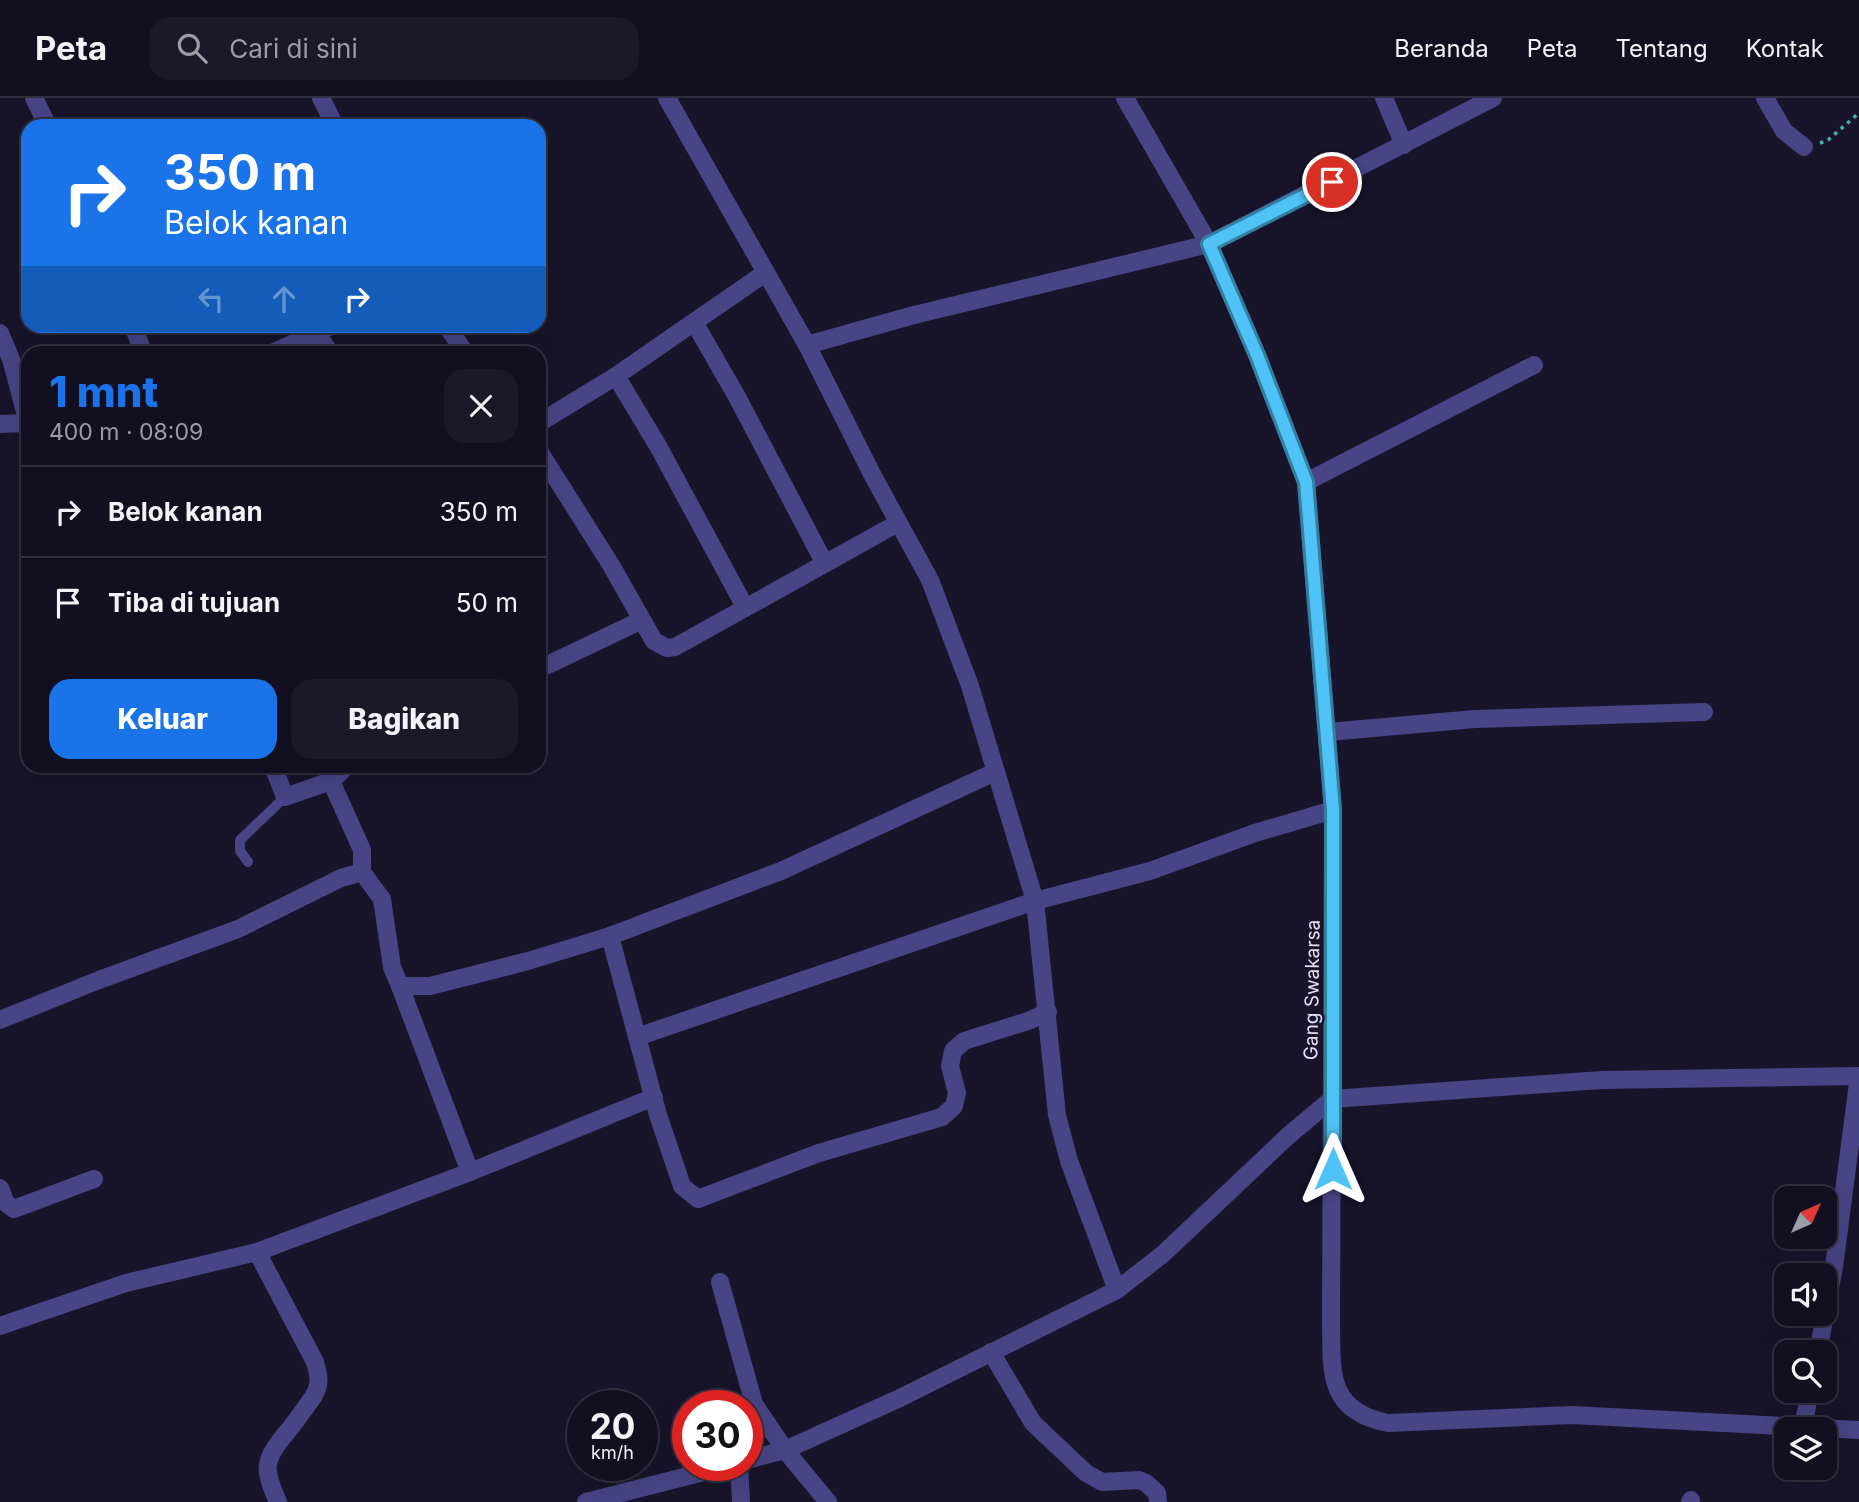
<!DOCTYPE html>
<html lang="id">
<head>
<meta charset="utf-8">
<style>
	body { margin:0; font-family:Inter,sans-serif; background:#1b1829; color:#f1f3f6; height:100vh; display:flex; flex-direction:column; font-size:26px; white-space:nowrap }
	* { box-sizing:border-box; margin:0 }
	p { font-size:23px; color:#9c9ca5 }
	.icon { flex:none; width:38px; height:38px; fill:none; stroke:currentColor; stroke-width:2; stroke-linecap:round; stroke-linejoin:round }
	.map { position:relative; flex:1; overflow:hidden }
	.drawer { position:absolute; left:21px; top:248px; width:525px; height:427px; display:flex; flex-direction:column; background:#120f20; border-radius:21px; box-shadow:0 7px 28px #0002,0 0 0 2px #312f3e }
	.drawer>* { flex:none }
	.guide { position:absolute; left:21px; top:21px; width:525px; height:214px; border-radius:21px; box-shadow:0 7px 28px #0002,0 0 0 2px #312f3e; background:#1a73e8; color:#fff; overflow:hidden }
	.needle { width:46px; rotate:45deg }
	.tools { position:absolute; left:1774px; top:1088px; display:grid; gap:14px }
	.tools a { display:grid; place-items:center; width:63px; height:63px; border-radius:14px; background:#120f20; box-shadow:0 7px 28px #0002,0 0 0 2px #312f3e; font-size:35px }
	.speed { position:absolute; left:567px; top:1292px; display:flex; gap:14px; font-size:35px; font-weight:700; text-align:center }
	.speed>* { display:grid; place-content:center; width:91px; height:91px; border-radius:50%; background:#120f20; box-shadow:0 7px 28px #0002,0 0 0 2px #312f3e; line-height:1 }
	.speed small { font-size:18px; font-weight:400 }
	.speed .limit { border:10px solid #d22; background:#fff; color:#111 }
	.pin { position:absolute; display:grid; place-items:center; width:60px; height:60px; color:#fff; margin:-30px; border:4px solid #fff; border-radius:50%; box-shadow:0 2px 7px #0007 }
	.me { position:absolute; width:77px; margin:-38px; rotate:0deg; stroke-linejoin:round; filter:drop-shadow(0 0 5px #0008) }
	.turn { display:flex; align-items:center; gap:24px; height:147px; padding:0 28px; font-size:32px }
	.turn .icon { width:91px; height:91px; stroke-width:2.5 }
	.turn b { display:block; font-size:49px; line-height:60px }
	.lanes { display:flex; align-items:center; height:66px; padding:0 28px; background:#0003; justify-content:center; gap:35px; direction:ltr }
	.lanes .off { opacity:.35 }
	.round { display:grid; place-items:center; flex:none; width:74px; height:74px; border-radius:21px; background:#1b1829 }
	.summary { display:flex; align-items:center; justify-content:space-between; height:119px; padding:0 28px }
	h1 { font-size:42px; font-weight:800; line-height:52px; color:#1a73e8 }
	.cta { display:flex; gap:14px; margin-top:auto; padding:14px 28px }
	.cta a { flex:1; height:80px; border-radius:21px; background:#1a73e8; color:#fff; font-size:28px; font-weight:800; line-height:80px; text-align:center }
	.cta a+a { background:#1b1829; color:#f1f3f6 }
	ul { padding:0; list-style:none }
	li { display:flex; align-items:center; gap:21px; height:91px; padding:0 28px; border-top:2px solid #312f3e }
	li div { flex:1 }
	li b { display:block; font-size:26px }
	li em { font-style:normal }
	header { display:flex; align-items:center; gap:42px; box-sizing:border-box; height:98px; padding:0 35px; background:#120f20; border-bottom:2px solid #312f3e }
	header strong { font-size:33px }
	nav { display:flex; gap:38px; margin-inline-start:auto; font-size:24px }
	.search { width:490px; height:63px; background:#1b1829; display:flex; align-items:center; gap:18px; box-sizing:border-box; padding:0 24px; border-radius:21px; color:#9c9ca5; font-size:26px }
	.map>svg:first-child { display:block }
</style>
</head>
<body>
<header>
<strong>Peta</strong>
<div class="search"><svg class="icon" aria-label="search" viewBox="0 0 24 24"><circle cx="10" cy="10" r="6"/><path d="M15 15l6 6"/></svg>Cari di sini</div>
<nav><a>Beranda</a><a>Peta</a><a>Tentang</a><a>Kontak</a></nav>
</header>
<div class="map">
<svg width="1859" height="1404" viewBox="0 0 1859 1404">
	<rect width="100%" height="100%" fill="#18142a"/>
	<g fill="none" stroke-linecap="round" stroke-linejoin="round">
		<!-- path -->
		<path stroke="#3eb3ae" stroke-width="3.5" stroke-dasharray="3.5 5" stroke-linecap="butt" d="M1820,45L1828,42L1859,15"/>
		<!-- lane -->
		<path stroke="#484485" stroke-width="10" d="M248,764L240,753V742L285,699"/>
		<!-- street -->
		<g stroke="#484485" stroke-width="18">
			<path d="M34,0L48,28"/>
			<path d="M321,0L335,28"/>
			<path d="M667,0L807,247L873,378L930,482L970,588L1035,803L1057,1017L1069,1063L1117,1192"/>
			<path d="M1125,0L1209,146L1257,257L1306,384L1333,712L1331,1219C1332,1271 1325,1313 1388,1325L1572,1317L1859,1332"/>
			<path d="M1384,0L1404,47"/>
			<path d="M1765,0L1784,33L1804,49"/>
			<path d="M694,224L736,297L824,464"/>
			<path d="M133,228L144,256"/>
			<path d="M447,228L466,256"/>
			<path d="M0,235L11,261L28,325"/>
			<path d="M317,236L331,256"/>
			<path d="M807,247L914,217L1209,146L1493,0"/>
			<path d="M270,256L331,228"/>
			<path d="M616,278L658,348L745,509"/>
			<path d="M539,325L616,278L765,175"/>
			<path d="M0,326L28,325"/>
			<path d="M539,353L611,467L654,543L667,550L675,549L898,425"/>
			<path d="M1306,384L1534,267"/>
			<path d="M539,571L642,522"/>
			<path d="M1328,634L1475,621L1704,614"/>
			<path d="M273,668L285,699L331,683"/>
			<path d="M362,774L382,801L392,869L400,888H430L528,863L610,838L781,773L995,674"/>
			<path d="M610,838L658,1017L682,1088L698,1101L819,1055L942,1019L954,1008L957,995L950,968L953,953L964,943L1028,923L1048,914"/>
			<path d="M400,888L470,1074"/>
			<path d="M0,922L99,882L238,831L341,780L362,774V752L331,683L347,668"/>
			<path d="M637,939L1035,803L1150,773L1255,735L1333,712"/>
			<path d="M0,1090L6,1105L14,1111L94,1081"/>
			<path d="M257,1154L315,1264C319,1278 321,1286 313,1299C304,1312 294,1326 283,1339C262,1364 265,1374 278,1404"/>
			<path d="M720,1184L754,1306L785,1352L747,1362"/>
			<path d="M1825,1216L1834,1169L1859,978"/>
			<path d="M0,1228L126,1185L257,1154L470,1074L654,999"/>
			<path d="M991,1254L1033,1325L1086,1375L1102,1384L1139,1382L1146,1385L1157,1395L1158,1404"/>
			<path d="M1818,1255L1825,1216"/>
			<path d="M1803,1329L1810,1293"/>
			<path d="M739,1367L741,1404"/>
			<path d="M586,1404L731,1367"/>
			<path d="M828,1404L785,1352L900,1300L1117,1192L1163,1156L1289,1037L1332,1001L1602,982L1859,978"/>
			<path d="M1690,1404L1691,1402"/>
		</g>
	</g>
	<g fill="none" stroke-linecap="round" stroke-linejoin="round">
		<!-- route casing -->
		<g stroke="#337fa1" stroke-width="18">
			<path id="route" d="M1332,84L1209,146L1257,257L1306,384L1333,712V1071"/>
		</g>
		<!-- route -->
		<use href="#route" stroke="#4fc3f7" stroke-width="12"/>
	</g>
	<g text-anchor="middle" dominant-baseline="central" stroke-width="5" stroke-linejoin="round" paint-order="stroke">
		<!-- street labels -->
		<g font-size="19" fill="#e4e0fc" stroke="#18142a">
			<text transform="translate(1312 892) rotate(-89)">Gang Swakarsa</text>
		</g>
	</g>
</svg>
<div class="tools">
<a><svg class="needle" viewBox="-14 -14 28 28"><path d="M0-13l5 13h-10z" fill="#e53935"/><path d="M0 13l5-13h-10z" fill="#9c9ca5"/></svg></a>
<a><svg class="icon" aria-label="sound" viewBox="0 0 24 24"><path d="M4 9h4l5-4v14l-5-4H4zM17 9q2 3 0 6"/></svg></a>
<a><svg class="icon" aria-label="search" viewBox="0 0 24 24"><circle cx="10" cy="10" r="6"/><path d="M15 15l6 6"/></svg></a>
<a><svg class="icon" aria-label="layers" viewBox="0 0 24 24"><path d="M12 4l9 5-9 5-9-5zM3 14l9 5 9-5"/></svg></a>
</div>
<div class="speed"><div>20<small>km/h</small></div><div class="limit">30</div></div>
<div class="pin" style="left:1332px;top:84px;background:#d93025"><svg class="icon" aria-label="arrive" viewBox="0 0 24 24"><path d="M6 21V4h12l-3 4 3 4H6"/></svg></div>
<svg class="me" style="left:1333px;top:1071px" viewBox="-20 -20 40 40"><path d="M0-17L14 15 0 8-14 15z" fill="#4fc3f7" stroke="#fff" stroke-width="4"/></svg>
<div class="guide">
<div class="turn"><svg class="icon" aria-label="right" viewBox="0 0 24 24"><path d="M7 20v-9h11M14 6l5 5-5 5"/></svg><div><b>350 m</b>Belok kanan</div></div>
<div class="lanes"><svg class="icon off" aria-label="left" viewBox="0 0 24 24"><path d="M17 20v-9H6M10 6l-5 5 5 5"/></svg><svg class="icon off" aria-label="ahead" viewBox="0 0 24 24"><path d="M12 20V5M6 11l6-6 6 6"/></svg><svg class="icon" aria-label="right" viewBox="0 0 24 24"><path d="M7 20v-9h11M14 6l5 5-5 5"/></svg></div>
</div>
<section class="drawer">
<div class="summary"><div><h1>1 mnt</h1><p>400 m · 08:09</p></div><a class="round"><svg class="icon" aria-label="close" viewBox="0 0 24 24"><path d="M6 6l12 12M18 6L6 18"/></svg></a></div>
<ul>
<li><svg class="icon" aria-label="right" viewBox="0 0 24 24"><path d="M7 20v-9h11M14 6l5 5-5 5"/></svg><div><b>Belok kanan</b></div><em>350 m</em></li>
<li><svg class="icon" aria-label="arrive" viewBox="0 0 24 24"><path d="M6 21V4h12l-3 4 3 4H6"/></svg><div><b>Tiba di tujuan</b></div><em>50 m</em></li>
</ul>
<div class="cta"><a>Keluar</a><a>Bagikan</a></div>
</section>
</div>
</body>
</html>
